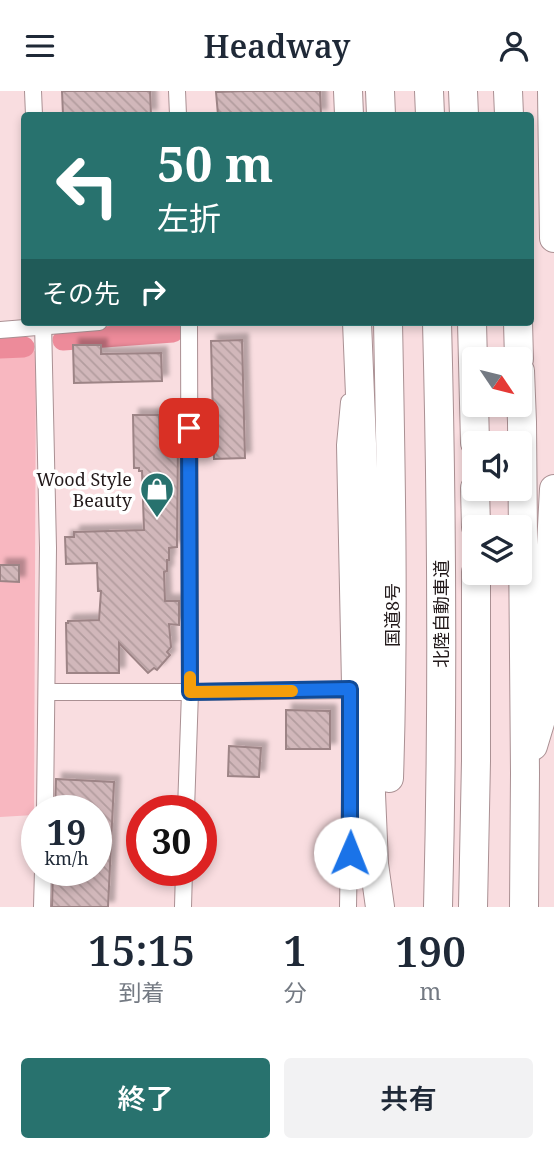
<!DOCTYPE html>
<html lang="ja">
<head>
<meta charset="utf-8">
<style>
	body { margin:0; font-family:"Noto Serif","Noto Sans JP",serif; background:#f2f2f3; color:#1f2937; height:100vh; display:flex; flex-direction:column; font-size:26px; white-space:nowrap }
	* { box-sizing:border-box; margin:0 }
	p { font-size:23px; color:#747a83 }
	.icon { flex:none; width:38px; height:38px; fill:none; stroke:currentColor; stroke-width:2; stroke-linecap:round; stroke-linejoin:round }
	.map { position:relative; height:816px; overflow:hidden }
	.side { display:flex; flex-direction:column; background:#fff; flex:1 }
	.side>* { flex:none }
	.top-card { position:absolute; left:21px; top:21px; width:513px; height:214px; border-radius:7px; box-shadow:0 4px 10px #0003; background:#28726e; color:#fff; overflow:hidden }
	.needle { width:46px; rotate:125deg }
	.fabs { position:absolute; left:462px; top:256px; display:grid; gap:14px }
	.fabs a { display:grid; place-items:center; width:70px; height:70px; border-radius:7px; background:#fff; box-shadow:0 4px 10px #0003; font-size:35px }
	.speed { position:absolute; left:21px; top:704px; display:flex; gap:14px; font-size:35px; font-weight:700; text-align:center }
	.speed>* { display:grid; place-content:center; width:91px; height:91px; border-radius:50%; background:#fff; box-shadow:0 4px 10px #0003; line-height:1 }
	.speed small { font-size:18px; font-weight:400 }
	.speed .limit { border:10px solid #d22; background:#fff; color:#111 }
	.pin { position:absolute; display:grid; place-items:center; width:60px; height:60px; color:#fff; margin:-30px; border-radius:14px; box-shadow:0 4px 10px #0006 }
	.me { position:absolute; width:77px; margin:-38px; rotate:1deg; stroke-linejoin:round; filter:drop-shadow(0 0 5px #0008) }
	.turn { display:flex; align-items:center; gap:24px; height:147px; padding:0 21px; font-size:32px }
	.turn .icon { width:91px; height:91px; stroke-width:2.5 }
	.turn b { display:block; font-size:49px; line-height:60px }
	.then { display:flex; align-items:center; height:66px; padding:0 21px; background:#0003; gap:14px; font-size:26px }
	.eta { display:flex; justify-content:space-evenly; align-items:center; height:119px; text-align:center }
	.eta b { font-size:42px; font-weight:600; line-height:49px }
	.action { display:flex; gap:14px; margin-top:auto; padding:14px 21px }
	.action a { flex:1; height:80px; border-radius:7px; background:#28726e; color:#fff; font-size:28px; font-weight:600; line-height:80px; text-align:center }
	.action a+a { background:#f2f2f3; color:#1f2937 }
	header { display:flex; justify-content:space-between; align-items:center; height:91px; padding:0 21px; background:#fff; font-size:32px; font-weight:600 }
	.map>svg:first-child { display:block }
</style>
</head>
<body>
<header><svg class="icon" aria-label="menu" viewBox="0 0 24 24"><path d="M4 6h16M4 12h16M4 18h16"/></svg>Headway<svg class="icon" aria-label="person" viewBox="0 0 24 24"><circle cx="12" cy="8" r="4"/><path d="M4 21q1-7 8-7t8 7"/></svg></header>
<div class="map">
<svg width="554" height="816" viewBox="0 0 554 816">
	<defs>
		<pattern id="building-back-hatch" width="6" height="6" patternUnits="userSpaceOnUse" patternTransform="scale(1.75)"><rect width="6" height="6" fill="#d1b7ba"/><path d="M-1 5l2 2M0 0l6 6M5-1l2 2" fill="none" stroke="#b39d9f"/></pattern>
		<filter id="shadow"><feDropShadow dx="6" dy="-6" stdDeviation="2" flood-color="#0004"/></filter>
	</defs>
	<rect width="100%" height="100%" fill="#f9dde0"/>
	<!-- park -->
	<path fill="#f8b7c0" d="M36,260L34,724L0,726V263Z"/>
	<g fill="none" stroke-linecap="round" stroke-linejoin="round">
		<!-- canal -->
		<g stroke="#ed8b9a" stroke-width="21">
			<path d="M63,249L173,241"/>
			<path d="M0,257L24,256"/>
		</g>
	</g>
	<!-- building -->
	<g fill="url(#building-back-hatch)" stroke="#9d8486" stroke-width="2" filter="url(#shadow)">
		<path d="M62,0H150L151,24H63Z"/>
		<path d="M245,0H320L321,24H218L216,1Z"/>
		<path d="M242,249L245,367L214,368L211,250Z"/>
		<path d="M73,254H101V263L161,262L162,290L74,292Z"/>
		<path d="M133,324H159L160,348L178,347L177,456L169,457V469H167V480L164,481L165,510H179V534L169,533L171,556L167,561L170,564L157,579L154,577L148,582L119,552V582H67L66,532H68V530L99,529L101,500H98L97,472L66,473L65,446H74V441L144,439L142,380H139V377H134Z"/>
		<path d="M0,474H19V491L0,490Z"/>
		<path d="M286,619L330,620V658H286Z"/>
		<path d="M229,655L261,657L259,686L228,685Z"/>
		<path d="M56,688L114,691L108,816H52L53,779H96V719H55Z"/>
	</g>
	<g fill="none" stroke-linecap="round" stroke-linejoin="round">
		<!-- street casing -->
		<g stroke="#aa9093" stroke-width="18">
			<g id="street">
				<path d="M33,0L34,24"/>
				<path d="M177,0L178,24"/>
				<path d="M43,231L48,457L45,719"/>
				<path d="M0,239L99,231"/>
				<path d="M47,601H190L350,599"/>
				<path d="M186,719L190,601L189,231"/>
				<path d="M42,816L43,779"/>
				<path d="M183,816L184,779"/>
				<path d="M348,816L351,641L345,354L349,311"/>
			</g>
		</g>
		<!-- highway casing -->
		<g stroke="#aa9093" stroke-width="30">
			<g id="highway">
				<path d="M348,0L349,24"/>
				<path d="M380,0L381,24"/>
				<path d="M429,0L430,24"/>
				<path d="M463,0L464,24"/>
				<path d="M508,0L509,24"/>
				<path d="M552,0L554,147"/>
				<path d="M357,231L370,547L371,703L374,773L380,816"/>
				<path d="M388,231C391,383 394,535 389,687"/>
				<path d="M437,231C442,426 443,621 438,816"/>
				<path d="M472,231L475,352"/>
				<path d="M518,231L519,268"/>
				<path d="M520,280L522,331L525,682L524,816"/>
				<path d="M475,397L476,436"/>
				<path d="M533,655L548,605L549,492L554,398"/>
				<path d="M473,816L476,670V481"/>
			</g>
		</g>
		<!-- street -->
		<use href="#street" stroke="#fff" stroke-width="16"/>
		<!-- highway -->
		<use href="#highway" stroke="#fff" stroke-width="28"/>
	</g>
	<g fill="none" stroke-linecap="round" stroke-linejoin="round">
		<!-- route casing -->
		<g stroke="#114b97" stroke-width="18">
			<path id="route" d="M189,337L190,601L350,598V762"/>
		</g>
		<!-- route -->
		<use href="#route" stroke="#1a73e8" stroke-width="12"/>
		<!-- slow -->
		<path stroke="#f59e0b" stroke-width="12" d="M190,586V601L292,600"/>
	</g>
	<!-- icons -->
	<defs>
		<g id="shop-pin" transform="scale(1.75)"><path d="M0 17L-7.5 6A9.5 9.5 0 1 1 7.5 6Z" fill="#28726e" stroke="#fff"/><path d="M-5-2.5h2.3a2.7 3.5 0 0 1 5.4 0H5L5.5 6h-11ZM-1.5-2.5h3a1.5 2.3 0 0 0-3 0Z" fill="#fff"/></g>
	</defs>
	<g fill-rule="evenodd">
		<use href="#shop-pin" x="157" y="398"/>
	</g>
	<g text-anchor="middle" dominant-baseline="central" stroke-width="7" stroke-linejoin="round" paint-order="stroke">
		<!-- poi labels -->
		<g font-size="18" fill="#231a1b" stroke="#fff" text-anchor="end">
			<text x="132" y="388">Wood Style<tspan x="132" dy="21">Beauty</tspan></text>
		</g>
		<!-- street labels -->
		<g font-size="18" fill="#231a1b" stroke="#fff">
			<text transform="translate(441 523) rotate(-90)">北陸自動車道</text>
			<text transform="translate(392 524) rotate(-90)">国道8号</text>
		</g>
	</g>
</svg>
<div class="fabs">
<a><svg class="needle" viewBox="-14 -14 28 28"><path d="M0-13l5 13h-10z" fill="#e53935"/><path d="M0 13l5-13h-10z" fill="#747a83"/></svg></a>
<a><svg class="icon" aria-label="sound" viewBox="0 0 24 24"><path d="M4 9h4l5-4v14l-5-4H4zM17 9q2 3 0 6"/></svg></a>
<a><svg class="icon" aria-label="layers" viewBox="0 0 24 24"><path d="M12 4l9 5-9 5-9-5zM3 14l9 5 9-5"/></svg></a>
</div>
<div class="speed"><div>19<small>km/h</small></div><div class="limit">30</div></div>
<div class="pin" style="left:189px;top:337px;background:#d93025"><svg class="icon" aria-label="arrive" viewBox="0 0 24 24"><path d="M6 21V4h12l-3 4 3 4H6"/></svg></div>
<svg class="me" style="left:350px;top:762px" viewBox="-20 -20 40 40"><circle r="19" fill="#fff"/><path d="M0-13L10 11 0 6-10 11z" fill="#1a73e8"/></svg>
<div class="top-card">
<div class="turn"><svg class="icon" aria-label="left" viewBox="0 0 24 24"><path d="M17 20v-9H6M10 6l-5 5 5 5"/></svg><div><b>50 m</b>左折</div></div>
<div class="then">その先<svg class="icon" aria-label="right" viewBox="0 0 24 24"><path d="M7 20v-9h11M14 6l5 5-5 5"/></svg></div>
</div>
</div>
<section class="side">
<div class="eta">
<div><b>15:15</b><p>到着</p></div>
<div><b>1</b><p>分</p></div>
<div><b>190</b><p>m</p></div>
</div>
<div class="action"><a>終了</a><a>共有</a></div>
</section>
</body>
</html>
